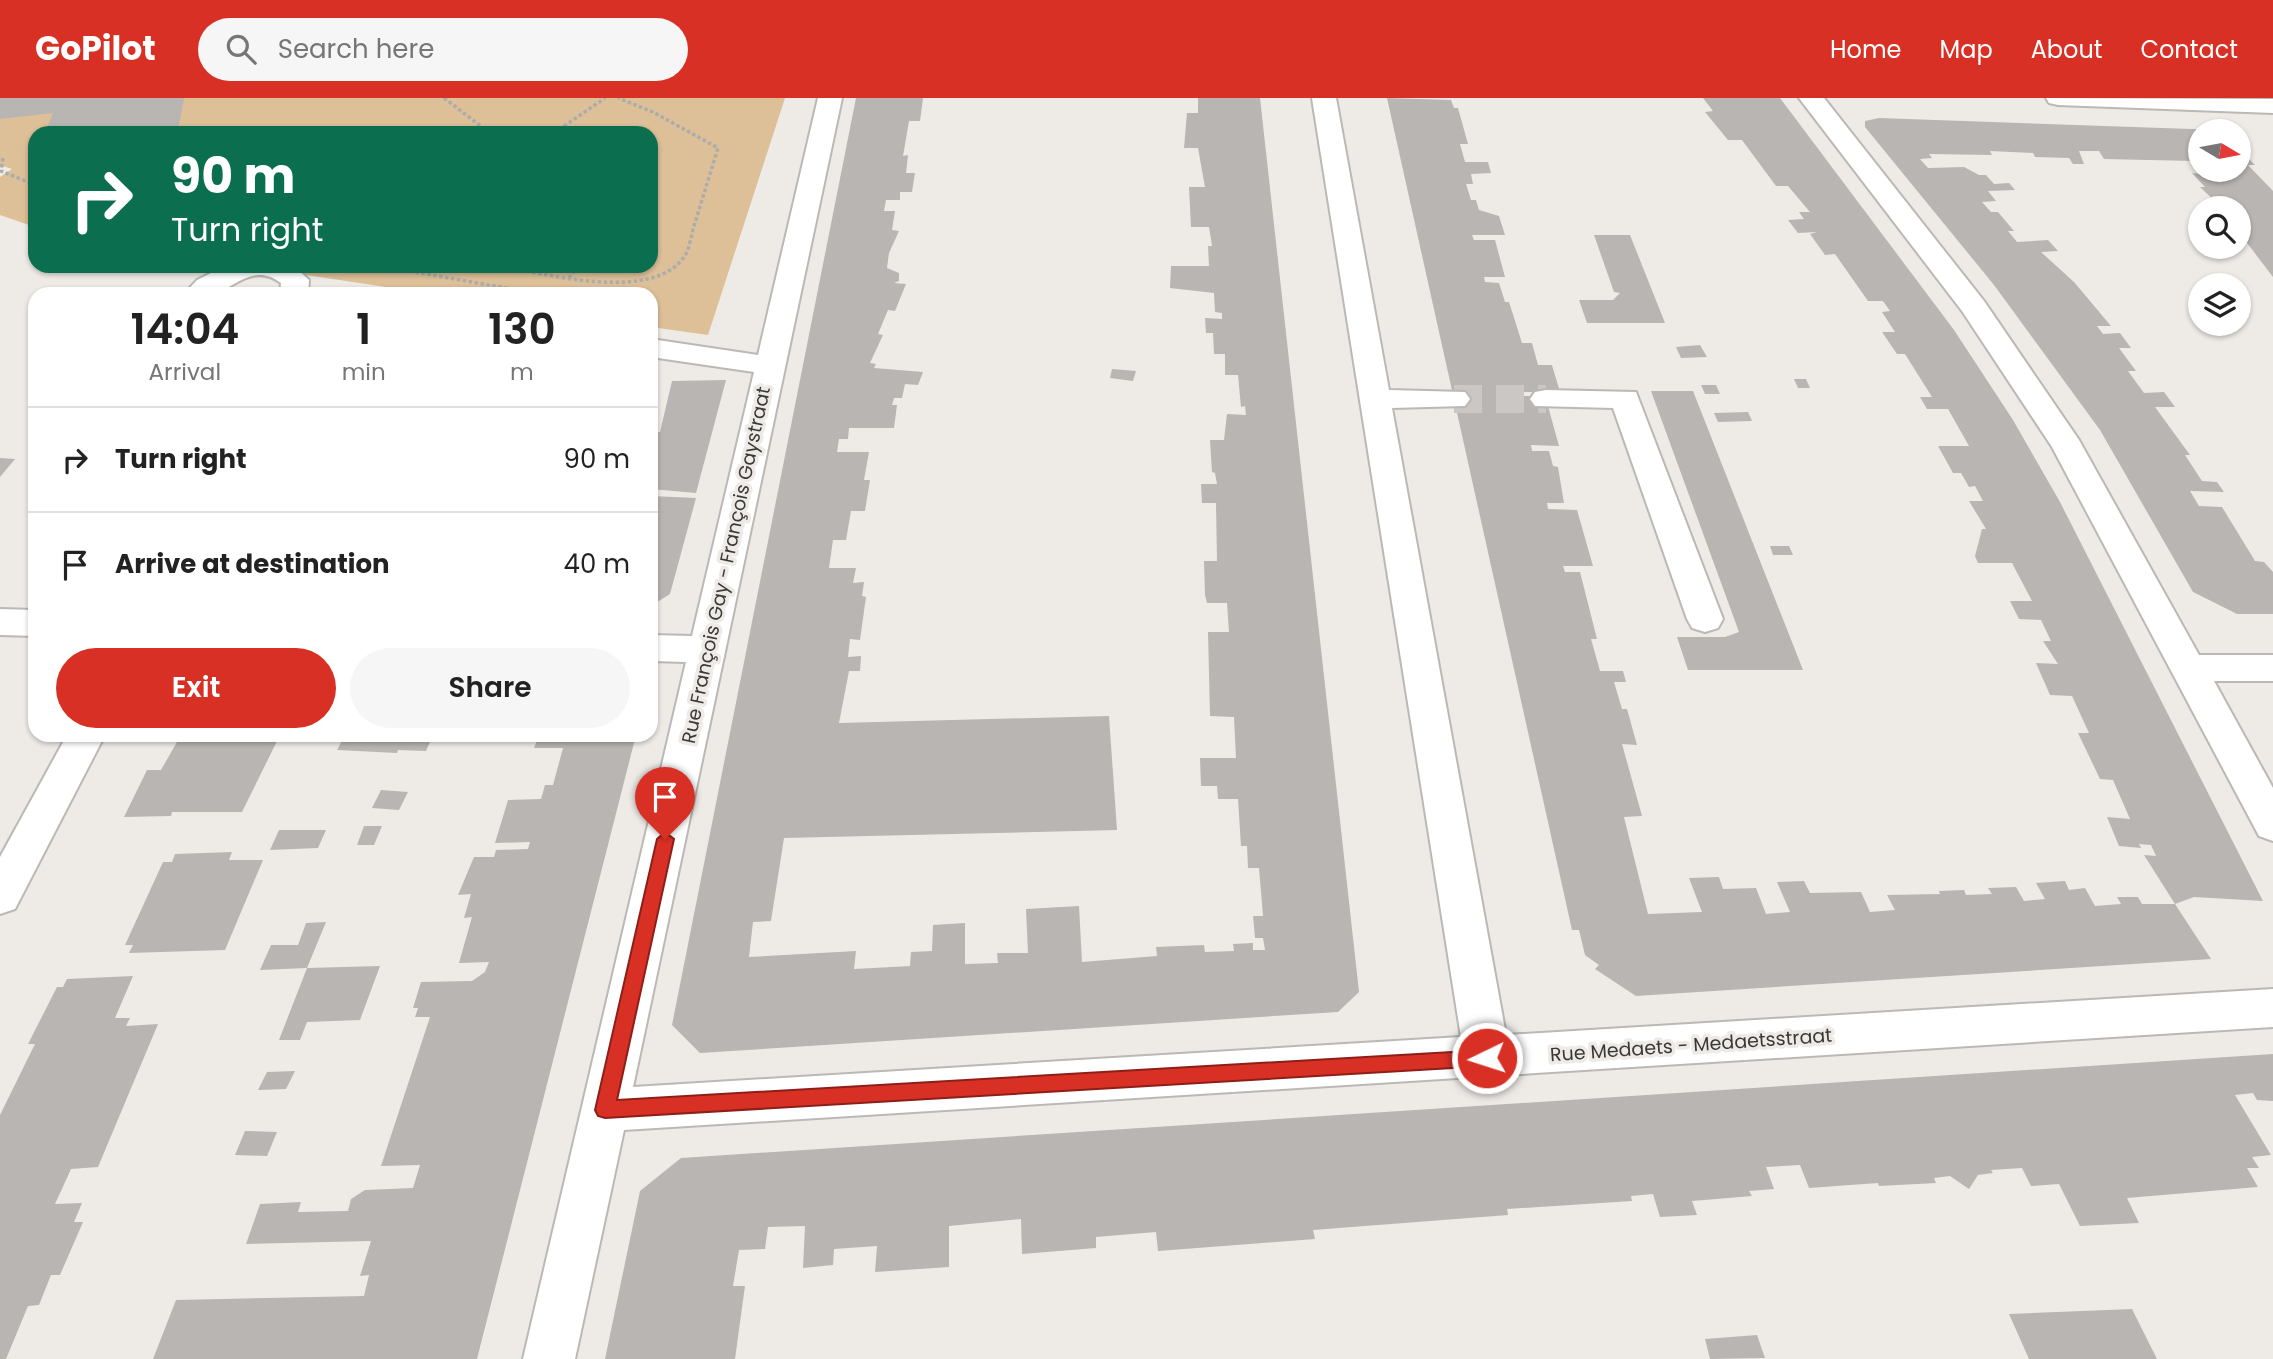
<!DOCTYPE html>
<html lang="en">
<head>
<meta charset="utf-8">
<style>
	body { margin:0; font-family:Poppins,sans-serif; background:#f6f6f6; color:#222; height:100vh; display:flex; flex-direction:column; font-size:26px; white-space:nowrap }
	* { box-sizing:border-box; margin:0 }
	p { font-size:23px; color:#767676 }
	.icon { flex:none; width:38px; height:38px; fill:none; stroke:currentColor; stroke-width:2; stroke-linecap:round; stroke-linejoin:round }
	.map { position:relative; flex:1; overflow:hidden }
	.drawer { position:absolute; left:28px; top:189px; width:630px; height:455px; display:flex; flex-direction:column; background:#fff; border-radius:21px; box-shadow:0 2px 5px #0004 }
	.drawer>* { flex:none }
	.guide { position:absolute; left:28px; top:28px; width:630px; height:147px; border-radius:21px; box-shadow:0 2px 5px #0004; background:#0b6e4f; color:#fff; overflow:hidden }
	.needle { width:46px; rotate:100deg }
	.buttons { position:absolute; left:2188px; top:21px; display:grid; gap:14px }
	.buttons a { display:grid; place-items:center; width:63px; height:63px; border-radius:50%; background:#fff; box-shadow:0 2px 5px #0004; font-size:35px }
	.pin { position:absolute; display:grid; place-items:center; width:60px; height:60px; color:#fff; margin:-72px -30px; border-radius:50% 50% 50% 0; rotate:-45deg; box-shadow:0 0 7px #0007 }
	.pin .icon { rotate:45deg }
	.me { position:absolute; width:77px; margin:-38px; rotate:266deg; stroke-linejoin:round; filter:drop-shadow(0 0 5px #0008) }
	.turn { display:flex; align-items:center; gap:24px; height:147px; padding:0 28px; font-size:32px }
	.turn .icon { width:91px; height:91px; stroke-width:2.5 }
	.turn b { display:block; font-size:49px; line-height:60px }
	.eta { display:flex; justify-content:space-evenly; align-items:center; height:119px; text-align:center }
	.eta b { font-size:42px; font-weight:600; line-height:49px }
	.cta { display:flex; gap:14px; margin-top:auto; padding:14px 28px }
	.cta a { flex:1; height:80px; border-radius:42px; background:#d93025; color:#fff; font-size:28px; font-weight:600; line-height:80px; text-align:center }
	.cta a+a { background:#f6f6f6; color:#222 }
	ul { padding:0; list-style:none }
	li { display:flex; align-items:center; gap:21px; height:105px; padding:0 28px; border-top:2px solid #e0e0e0 }
	li div { flex:1 }
	li b { display:block; font-size:26px }
	li em { font-style:normal }
	header { display:flex; align-items:center; gap:42px; box-sizing:border-box; height:98px; padding:0 35px; background:#d93025; color:#fff }
	header strong { font-size:33px }
	nav { display:flex; gap:38px; margin-inline-start:auto; font-size:24px }
	.search { width:490px; height:63px; background:#f6f6f6; display:flex; align-items:center; gap:18px; box-sizing:border-box; padding:0 24px; border-radius:38px; color:#767676; font-size:26px }
	.map>svg:first-child { display:block }
</style>
</head>
<body>
<header>
<strong>GoPilot</strong>
<div class="search"><svg class="icon" aria-label="search" viewBox="0 0 24 24"><circle cx="10" cy="10" r="6"/><path d="M15 15l6 6"/></svg>Search here</div>
<nav><a>Home</a><a>Map</a><a>About</a><a>Contact</a></nav>
</header>
<div class="map">
<svg width="2273" height="1261" viewBox="0 0 2273 1261">
	<rect width="100%" height="100%" fill="#eeebe7"/>
	<!-- green -->
	<path fill="#ddbf98" d="M0,0H785L708,237L651,229V196H433L253,169L147,168H651V35H35V129L0,117V79L12,71L0,67Z"/>
	<!-- building -->
	<g fill="#b8b5b2">
		<path d="M0,0H184L178,32L174,35H45L53,15L0,21Z"/>
		<path d="M856,0H923L920,23H909L903,58L908,57L906,75H915L912,94H900V102H886L884,113H895L892,132L899,133L889,155L887,170L899,175V183L894,185L906,186L895,213L888,212L878,236L883,237L870,265L876,266L874,270L923,274L918,287L905,286L902,300H894L892,307H897L894,330H849L848,341H839L837,354H869L864,382H870L865,413H851L846,442H833L829,470H856L853,485L864,484L862,498L866,499L860,542L850,541L848,559L861,558L860,573H849L839,625L1109,618L1117,732L784,740L771,823L753,824L749,859L856,853L854,871L910,868L911,854L932,853L933,827L965,825V866L998,865L997,855H1028L1026,811L1079,808L1082,864L1157,858L1156,849L1204,847L1205,854L1234,853L1233,846L1253,845V852H1265L1263,840H1255L1253,818H1263L1259,770H1248L1247,748H1241L1238,701H1218L1217,688H1201L1200,660H1236L1234,619L1210,618L1208,534H1229L1227,505H1207L1205,497L1204,463H1217L1216,405H1202L1201,386H1217L1215,375L1212,374L1210,342H1224L1227,316L1246,317L1245,308L1241,309L1238,277H1225V256H1214L1213,235H1206L1205,220L1222,221V215L1215,214L1214,195L1170,190L1171,168H1209L1208,148H1212L1209,129H1191L1189,89H1205L1198,50H1184L1187,15H1198V0H1260L1359,894L1338,914L700,955L672,927Z"/>
		<path d="M1387,0L1451,2L1454,10H1458L1468,46H1460L1465,64H1488L1491,75L1471,76L1473,86H1466L1471,102H1476L1479,112L1499,118L1505,137H1472L1474,142H1495L1505,179H1484L1485,184L1499,185L1505,204H1509L1522,245H1532L1538,267H1552L1560,294H1516L1517,298H1543L1546,301L1559,348L1531,347L1532,353H1549L1553,368L1558,369L1564,405H1547L1548,411L1577,412L1593,468H1563L1565,474H1580L1597,541H1591L1600,573H1623L1626,584H1614L1622,611H1627L1637,647L1622,646L1642,718L1624,719L1648,816L1702,814L1689,780L1719,779L1723,791L1756,790L1766,816L1790,814L1777,784L1804,783L1810,795L1861,794L1870,814L1895,812L1887,797L1940,796L1939,793L1964,792L1966,797L1992,796L1988,790L2016,789L2024,803L2045,801L2036,785L2065,783L2069,792L2085,790L2095,808L2121,806L2117,799H2138L2142,806H2175L2211,861L1636,898L1595,871L1599,867L1585,857L1579,832H1572Z"/>
		<path d="M1703,0H1780L1954,232L2013,322L2060,404L2263,803L2194,799L2175,806L2144,757L2156,758L2151,747L2139,746L2141,750L2119,748L2107,719L2130,721L2113,682L2100,681L2078,635H2089L2072,598L2050,597L2036,565L2058,566L2043,543H2051L2041,522L2019,521L2010,503H2032L2012,465H1978L1975,458L1982,431H1986L1969,403H1983L1975,388L1969,389L1961,375H1953L1938,348H1969L1948,311H1927L1920,299H1932L1905,256H1897L1882,234H1895L1882,214L1890,213L1883,203H1868L1835,156L1825,157L1810,136L1817,134L1798,135L1788,122L1804,121L1799,114H1810L1788,88H1776L1742,42H1728L1705,14L1713,13Z"/>
		<path d="M1879,20L2220,32L2200,33V71L2194,63L2104,61L2099,53H2079L2084,66H2073L2069,60L2035,59L2033,55L1990,53L1992,57L1929,56L1932,60L1920,61L1928,70L1964,69L1979,77H1986L1994,86L2009,85L2015,92L1988,93L1996,103L1982,104L1991,114H1998L2014,133H2008L2017,144L2048,142L2058,153L2041,154L2074,184L2111,228H2097L2103,236L2120,235L2131,250H2119L2136,273H2128L2144,295L2164,294L2175,309H2155L2190,357H2185L2202,383L2217,384L2224,394L2190,393L2199,408L2222,409L2255,463L2264,464L2273,474V516H2237L2193,494L2100,332L1994,187L1865,29V23Z"/>
		<path d="M2238,50L2255,67H2248L2273,93V179L2241,137H2246L2238,129V110H2215L2212,107L2220,108L2200,89H2205L2192,75L2203,76L2201,72H2238Z"/>
		<path d="M1594,137H1630L1665,225H1587L1579,202H1613L1620,195L1614,194Z"/>
		<path d="M1700,247L1707,259L1681,260L1676,249Z"/>
		<path d="M1112,271L1136,273L1133,283L1110,280Z"/>
		<path d="M1794,281H1806L1810,290H1798Z"/>
		<path d="M726,282L696,395L651,391V334H660L672,283Z"/>
		<path d="M1701,287H1716L1720,296H1705Z"/>
		<path d="M1651,293H1693L1803,572H1688L1677,539H1725L1739,534Z"/>
		<path d="M1748,314L1752,323L1718,324L1714,315Z"/>
		<path d="M0,360L15,361L0,379Z"/>
		<path d="M651,398L696,400L670,496L651,508Z"/>
		<path d="M1770,448H1789L1793,457H1773Z"/>
		<path d="M181,637H280L242,714H172L171,718L124,719L147,672H161Z"/>
		<path d="M345,637H433L426,653L398,652L397,655L337,652Z"/>
		<path d="M539,637H636L477,1261H153L176,1202L364,1198L369,1177L360,1178L371,1143L246,1146L260,1106L301,1104L298,1114L348,1113L351,1101L365,1092L413,1090L420,1067L381,1068L430,919H415L418,910H413L421,884L472,883L485,874L489,864L459,865L472,819L464,820L471,796L458,797L474,759H494L496,752L528,751L530,744L495,745L508,702L541,701L545,687H553L563,650H534Z"/>
		<path d="M381,692L408,694L399,712L372,710Z"/>
		<path d="M364,728H382L374,747H357Z"/>
		<path d="M279,732H326L318,750L270,752Z"/>
		<path d="M232,754L229,762H263L225,852L129,855L133,847H125L163,764H172L175,756Z"/>
		<path d="M326,824L307,870L260,872L271,847H298L306,825Z"/>
		<path d="M380,868L360,922L307,924L300,942H279L307,870Z"/>
		<path d="M133,878L115,920H130L126,928L158,926L98,1069L71,1071L55,1106L82,1105L74,1124H83L60,1177H51L39,1207L28,1208L6,1261H0V1017L35,946H28L57,889H63L67,881Z"/>
		<path d="M2273,956V1003L2257,1002L2253,995L2235,997L2271,1057L2252,1059L2259,1070H2247L2258,1089L2127,1100L2139,1125L2080,1128L2059,1086L2031,1088L2022,1070L1991,1072L1993,1075L1978,1077L1969,1091L1950,1078L1934,1080L1936,1085L1879,1088L1878,1085L1809,1090L1800,1067L1766,1069L1774,1091L1749,1093L1752,1098L1692,1103L1697,1117L1660,1119L1653,1096L1631,1098L1632,1103L1507,1111L1508,1117L1313,1132L1315,1141L1158,1153L1156,1134L1096,1139V1150L1022,1156L1021,1121L949,1128V1169L875,1174L877,1148L834,1151L833,1167L803,1170L805,1128L768,1129L765,1151L739,1152L733,1188H745L735,1261H605L640,1093L681,1060Z"/>
		<path d="M295,973L286,991L258,992L267,974Z"/>
		<path d="M245,1033L277,1034L267,1058L235,1057Z"/>
		<path d="M2132,1211L2157,1261H2029L2009,1216Z"/>
		<path d="M1757,1237L1765,1260L1710,1261L1705,1241Z"/>
	</g>
	<g fill="none" stroke-linecap="round" stroke-linejoin="round">
		<!-- minor-tunnel -->
		<path stroke="#cac7c4" stroke-width="28" stroke-dasharray="28 14" stroke-linecap="butt" d="M1454,301H1546"/>
		<!-- minor casing -->
		<g stroke="#bbb8b5" stroke-width="4">
			<g id="minor">
				<path d="M818,0H842L633,989L1461,939L1312,0H1336L1389,292L1465,294L1470,301L1465,308L1392,310L1506,937L2273,891V929L624,1032L575,1261H523L686,564L651,563V537L692,538L754,274L651,259V241L758,257Z"/>
				<path d="M1799,0H1824L1984,203L2079,342L2199,557H2273V583H2214L2273,690V743L2259,738L2052,349L1962,213Z"/>
				<path d="M2046,0L2273,1V15L2058,7L2049,5Z"/>
				<path d="M225,168L295,169L309,182L308,196H280L281,185C252,164 235,191 212,196C203,198 193,196 184,196L197,182Z"/>
				<path d="M1546,292L1636,294L1723,521L1718,530L1705,534L1692,530L1687,521L1613,310L1535,308L1530,301L1535,294Z"/>
				<path d="M0,511L35,512V538L0,537Z"/>
				<path d="M67,637H105L15,811L0,816V759Z"/>
			</g>
		</g>
		<!-- path -->
		<g stroke="#aeaca9" stroke-width="3.5" stroke-dasharray="3.5 2.5" stroke-linecap="butt">
			<path d="M444,0L490,35"/>
			<path d="M554,35L605,0"/>
			<path d="M3,60L1,73L35,87"/>
			<path d="M380,168L541,196"/>
			<path d="M503,168C547,177 653,204 684,159C690,151 691,137 694,128C702,102 710,76 718,50L653,14L618,0"/>
			<path d="M569,180L578,168"/>
		</g>
		<!-- minor -->
		<use href="#minor" fill="#fff" fill-rule="evenodd"/>
	</g>
	<!-- route -->
	<path fill="#d93025" stroke="#8d1f18" stroke-width="2" d="M665,734L674,741L617,1002L1487,952L1493,954L1496,960L1493,966L1487,968L605,1020L598,1018L595,1012L657,741Z"/>
	<g text-anchor="middle" dominant-baseline="central" stroke-width="7" stroke-linejoin="round" paint-order="stroke">
		<!-- street labels -->
		<g font-size="19" fill="#3a3938" stroke="#eeebe7">
			<text transform="translate(726 467) rotate(-78)">Rue François Gay - François Gaystraat</text>
			<text transform="translate(1691 947) rotate(-4)">Rue Medaets - Medaetsstraat</text>
		</g>
	</g>
</svg>
<div class="buttons">
<a><svg class="needle" viewBox="-14 -14 28 28"><path d="M0-13l5 13h-10z" fill="#e53935"/><path d="M0 13l5-13h-10z" fill="#767676"/></svg></a>
<a><svg class="icon" aria-label="search" viewBox="0 0 24 24"><circle cx="10" cy="10" r="6"/><path d="M15 15l6 6"/></svg></a>
<a><svg class="icon" aria-label="layers" viewBox="0 0 24 24"><path d="M12 4l9 5-9 5-9-5zM3 14l9 5 9-5"/></svg></a>
</div>
<div class="pin" style="left:665px;top:741px;background:#d93025"><svg class="icon" aria-label="arrive" viewBox="0 0 24 24"><path d="M6 21V4h12l-3 4 3 4H6"/></svg></div>
<svg class="me" style="left:1487px;top:960px" viewBox="-20 -20 40 40"><circle r="17" fill="#d93025" stroke="#fff" stroke-width="3"/><path d="M0-11L8 9 0 5-8 9z" fill="#fff"/></svg>
<div class="guide">
<div class="turn"><svg class="icon" aria-label="right" viewBox="0 0 24 24"><path d="M7 20v-9h11M14 6l5 5-5 5"/></svg><div><b>90 m</b>Turn right</div></div>
</div>
<section class="drawer">
<div class="eta">
<div><b>14:04</b><p>Arrival</p></div>
<div><b>1</b><p>min</p></div>
<div><b>130</b><p>m</p></div>
</div>
<ul>
<li><svg class="icon" aria-label="right" viewBox="0 0 24 24"><path d="M7 20v-9h11M14 6l5 5-5 5"/></svg><div><b>Turn right</b></div><em>90 m</em></li>
<li><svg class="icon" aria-label="arrive" viewBox="0 0 24 24"><path d="M6 21V4h12l-3 4 3 4H6"/></svg><div><b>Arrive at destination</b></div><em>40 m</em></li>
</ul>
<div class="cta"><a>Exit</a><a>Share</a></div>
</section>
</div>
</body>
</html>
